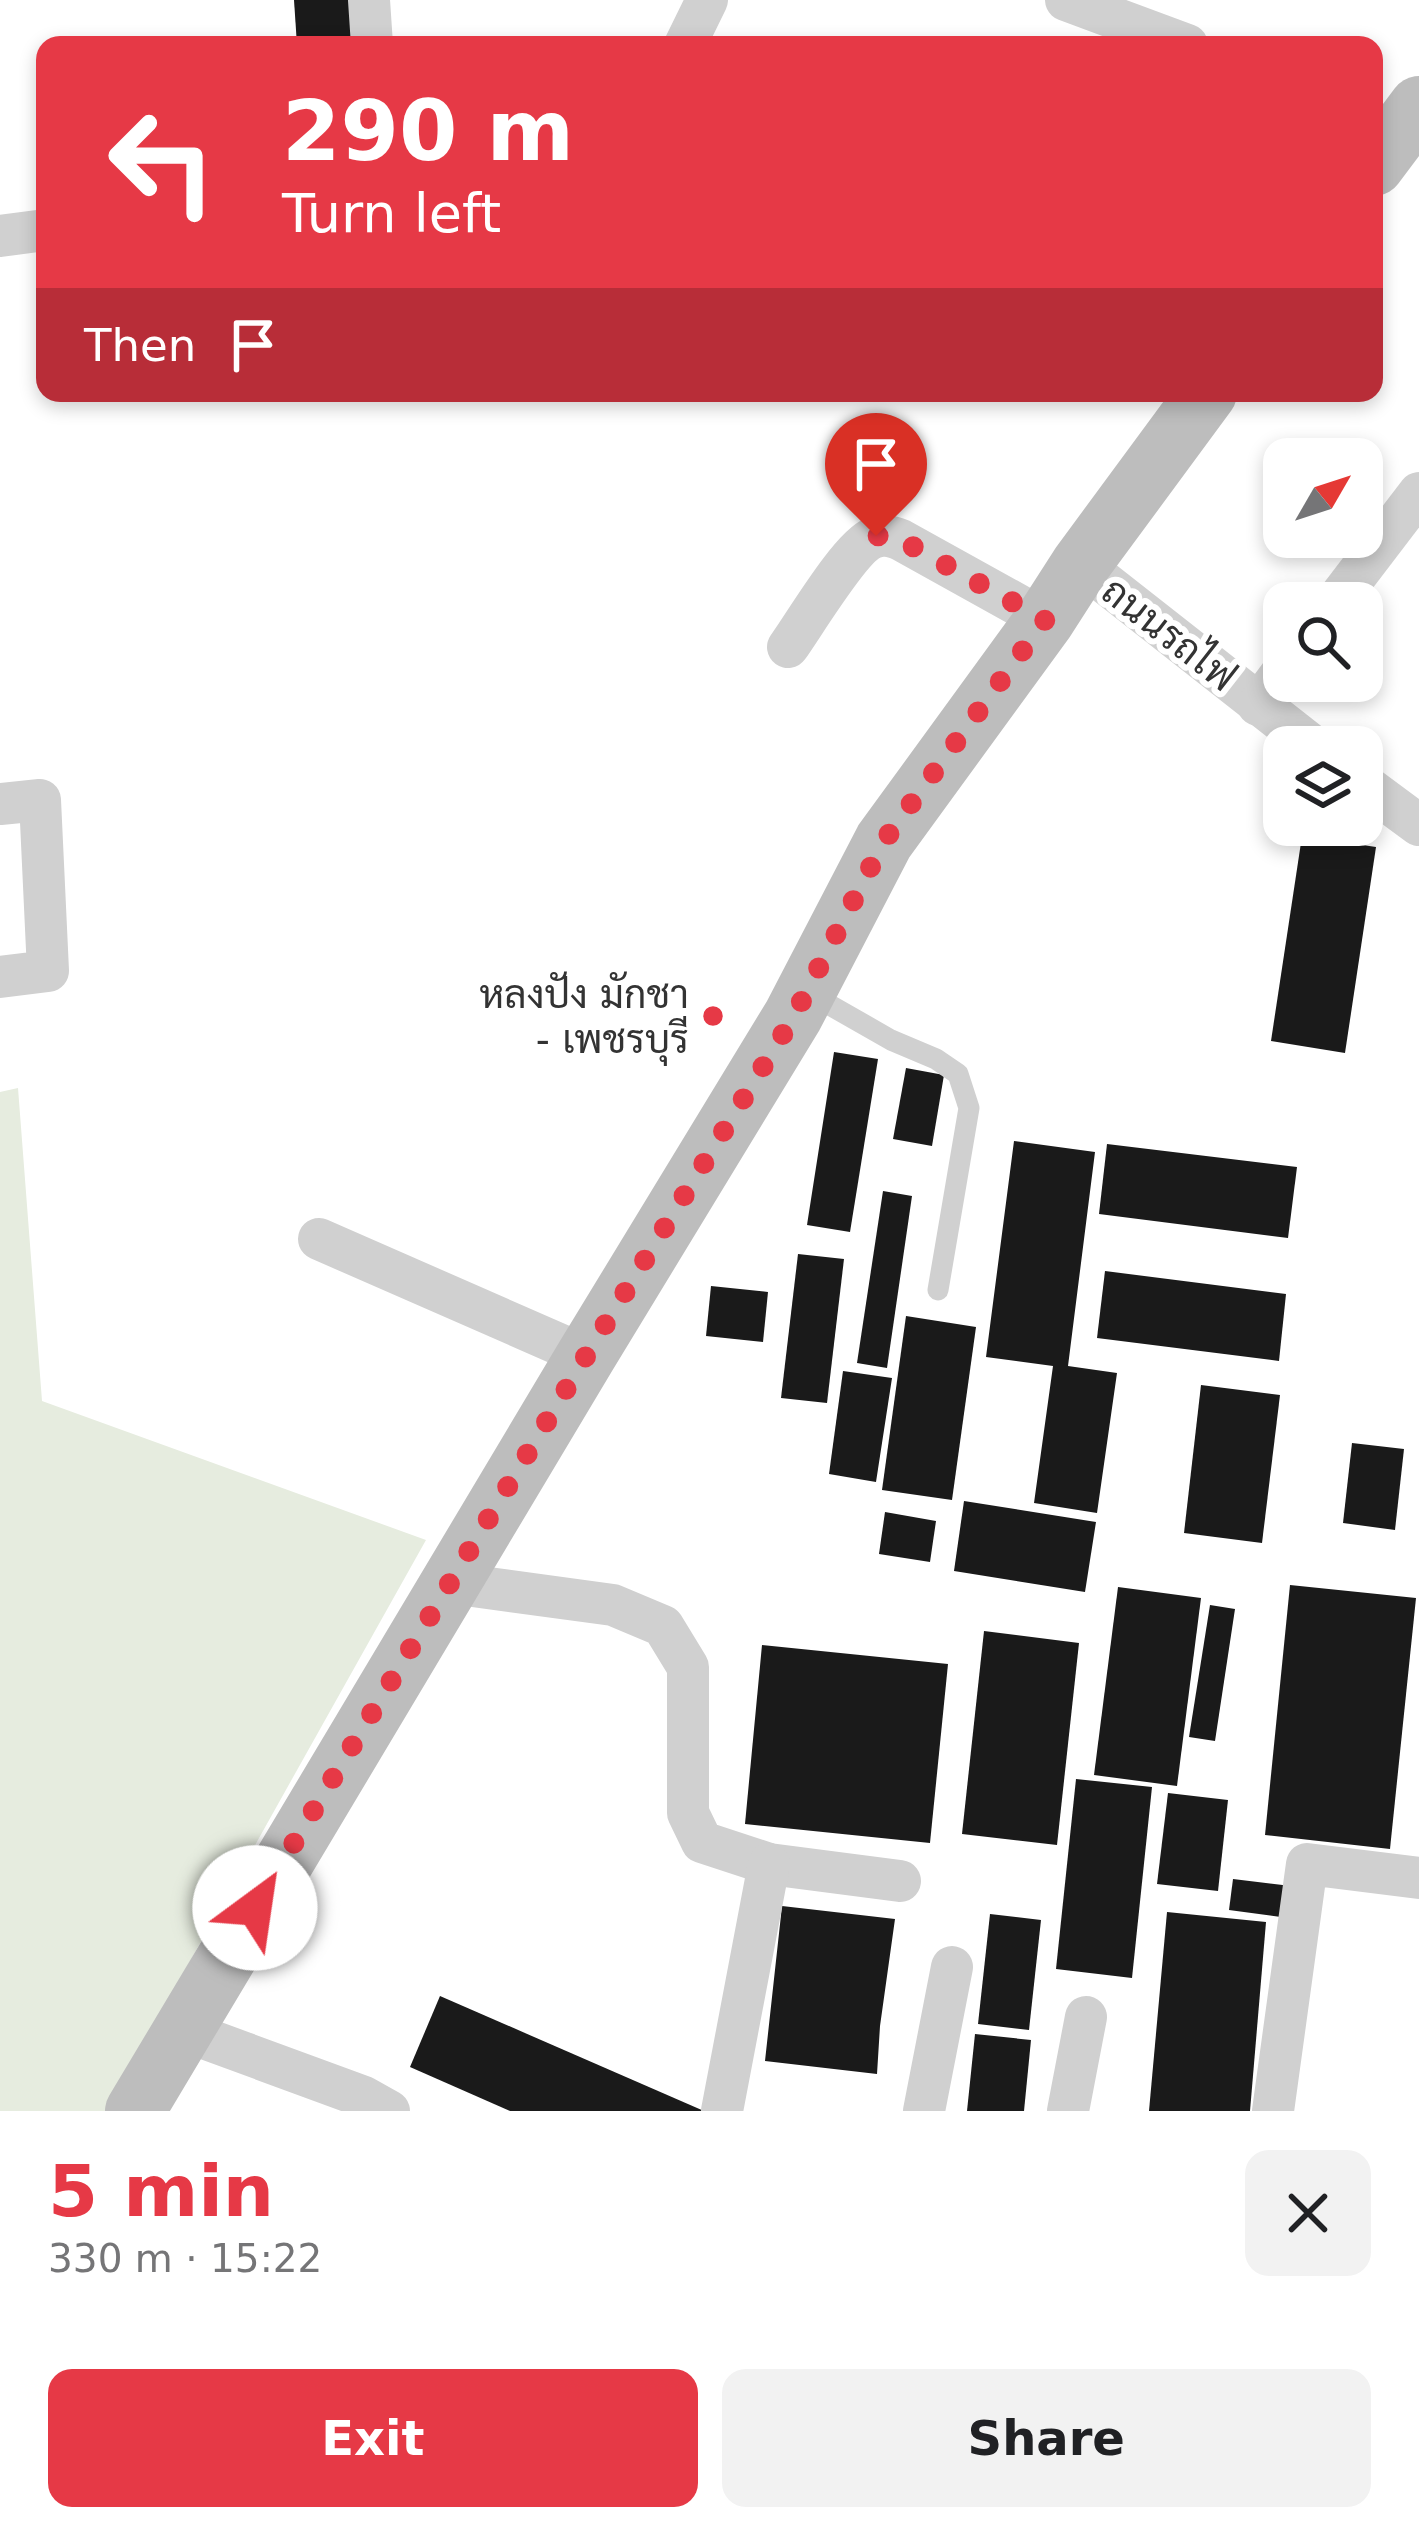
<!DOCTYPE html>
<html lang="en">
<head>
<meta charset="utf-8">
<style>
	body { margin:0; font-family:"DejaVu Sans",Sarabun,sans-serif; background:#f2f2f2; color:#202124; height:100vh; display:flex; flex-direction:column; font-size:45px; white-space:nowrap }
	* { box-sizing:border-box; margin:0 }
	p { font-size:39px; color:#757577 }
	.icon { flex:none; width:66px; height:66px; fill:none; stroke:currentColor; stroke-width:2; stroke-linecap:round; stroke-linejoin:round }
	.map { position:relative; height:2111px; overflow:hidden }
	.side { display:flex; flex-direction:column; background:#fff; flex:1 }
	.side>* { flex:none }
	.top-card { position:absolute; left:36px; top:36px; width:1347px; height:366px; border-radius:24px; box-shadow:0 6px 18px #0003; background:#e63946; color:#fff; overflow:hidden }
	.needle { width:78px; rotate:51deg }
	.controls { position:absolute; left:1263px; top:438px; display:grid; gap:24px }
	.controls a { display:grid; place-items:center; width:120px; height:120px; border-radius:24px; background:#fff; box-shadow:0 6px 18px #0003; font-size:60px }
	.pin { position:absolute; display:grid; place-items:center; width:102px; height:102px; color:#fff; margin:-123px -51px; border-radius:50% 50% 50% 0; rotate:-45deg; box-shadow:0 0 12px #0007 }
	.pin .icon { rotate:45deg }
	.me { position:absolute; width:132px; margin:-66px; rotate:31deg; stroke-linejoin:round; filter:drop-shadow(0 0 9px #0008) }
	.turn { display:flex; align-items:center; gap:42px; height:252px; padding:0 48px; font-size:54px }
	.turn .icon { width:156px; height:156px; stroke-width:2.5 }
	.turn b { display:block; font-size:84px; line-height:102px }
	.then { display:flex; align-items:center; height:114px; padding:0 48px; background:#0003; gap:24px; font-size:45px }
	.round { display:grid; place-items:center; flex:none; width:126px; height:126px; border-radius:24px; background:#f2f2f2 }
	.headline { display:flex; align-items:center; justify-content:space-between; height:204px; padding:0 48px }
	h1 { font-size:72px; font-weight:700; line-height:90px; color:#e63946 }
	.primary-button { display:flex; gap:24px; margin-top:auto; padding:24px 48px }
	.primary-button a { flex:1; height:138px; border-radius:24px; background:#e63946; color:#fff; font-size:48px; font-weight:700; line-height:138px; text-align:center }
	.primary-button a+a { background:#f2f2f2; color:#202124 }
	.map>svg:first-child { display:block }
</style>
</head>
<body>
<div class="map">
<svg width="1419" height="2111" viewBox="0 0 1419 2111">
	<rect width="100%" height="100%" fill="#fff"/>
	<!-- green -->
	<path fill="#e6ecdf" d="M18,1088L42,1401L426,1540L106,2111H0V1092Z"/>
	<!-- building -->
	<g fill="#1a1a1a">
		<path d="M294,0H352L354,45H297Z"/>
		<path d="M1302,836L1376,847L1345,1053L1271,1041Z"/>
		<path d="M834,1052L878,1059L850,1232L807,1225Z"/>
		<path d="M906,1068L944,1075L932,1146L893,1139Z"/>
		<path d="M1014,1141L1095,1152L1068,1366L1117,1373L1097,1513L1034,1503L1053,1366L986,1357Z"/>
		<path d="M1107,1144L1297,1167L1288,1238L1099,1214Z"/>
		<path d="M883,1191L912,1196L887,1368L857,1363Z"/>
		<path d="M798,1254L844,1259L827,1403L781,1398Z"/>
		<path d="M1105,1271L1286,1294L1279,1361L1097,1338Z"/>
		<path d="M711,1286L768,1292L763,1342L706,1336Z"/>
		<path d="M906,1316L976,1327L952,1500L882,1490Z"/>
		<path d="M843,1371L892,1378L876,1482L829,1474Z"/>
		<path d="M1201,1385L1280,1395L1262,1543L1184,1533Z"/>
		<path d="M1352,1443L1404,1449L1395,1530L1343,1523Z"/>
		<path d="M964,1501L1096,1522L1085,1592L954,1571Z"/>
		<path d="M885,1512L936,1521L930,1562L879,1554Z"/>
		<path d="M1290,1585L1416,1598L1390,1849L1265,1835Z"/>
		<path d="M1118,1587L1201,1598L1177,1786L1094,1775Z"/>
		<path d="M1210,1605L1235,1609L1215,1741L1189,1737Z"/>
		<path d="M984,1631L1079,1643L1057,1845L962,1834Z"/>
		<path d="M762,1645L948,1664L930,1843L745,1824Z"/>
		<path d="M1076,1779L1152,1787L1132,1978L1056,1969Z"/>
		<path d="M1168,1793L1228,1800L1218,1891L1157,1884Z"/>
		<path d="M1233,1879L1291,1886L1288,1918L1229,1910Z"/>
		<path d="M782,1906L895,1919L880,2026L877,2074L765,2061Z"/>
		<path d="M1167,1912L1266,1922L1250,2111H1149Z"/>
		<path d="M990,1914L1041,1920L1029,2030L978,2024Z"/>
		<path d="M440,1996L704,2111H510L410,2067Z"/>
		<path d="M975,2034L1031,2040L1024,2111H967Z"/>
	</g>
	<g fill="none" stroke-linecap="round" stroke-linejoin="round">
		<!-- lane -->
		<path stroke="#d0d0d0" stroke-width="21" d="M807,992L891,1040L936,1059L958,1074L969,1108L938,1290"/>
		<!-- street -->
		<g stroke="#d0d0d0" stroke-width="42">
			<path d="M369,0L372,45"/>
			<path d="M1066,0L1187,45"/>
			<path d="M685,45L707,0"/>
			<path d="M0,236L45,230"/>
			<path d="M1081,564L1314,747"/>
			<path d="M1335,603L1419,493"/>
			<path d="M788,647C804,625 850,547 873,538C883,534 891,536 901,540L1045,620"/>
			<path d="M1258,705L1284,670"/>
			<path d="M1362,783L1419,825"/>
			<path d="M0,804L40,800L48,971L0,977"/>
			<path d="M319,1239L586,1356"/>
			<path d="M451,1583L613,1605L663,1626L688,1667V1813L702,1842L769,1864L900,1881"/>
			<path d="M182,2030L364,2097L389,2111"/>
			<path d="M722,2111L769,1864"/>
			<path d="M924,2111L952,1967"/>
			<path d="M1068,2111L1086,2017"/>
			<path d="M1273,2111L1307,1864L1419,1878"/>
		</g>
		<!-- secondary -->
		<g stroke="#bdbdbd" stroke-width="60">
			<path d="M1374,166L1419,106"/>
			<path d="M135,2111L586,1356L793,1016L884,841L1045,620L1081,564L1207,393"/>
		</g>
	</g>
	<g fill="none" stroke-linecap="round" stroke-linejoin="round">
		<!-- route -->
		<path stroke="#e63946" stroke-width="21" stroke-dasharray="0 37.8" d="M255,1908L586,1356L794,1016L884,841L1045,620L901,540L888,535L876,536"/>
	</g>
	<!-- markers -->
	<circle fill="#e63946" stroke="#fff" stroke-width="4.5" cx="713" cy="1016" r="12"/>
	<g text-anchor="middle" dominant-baseline="central" stroke-width="12" stroke-linejoin="round" paint-order="stroke">
		<!-- street labels -->
		<g font-size="39" fill="#333" stroke="#fff">
			<text transform="translate(1169 634) rotate(38)">ถนนรถไฟ</text>
		</g>
		<!-- poi labels -->
		<g font-size="39" fill="#333" stroke="#fff" text-anchor="end">
			<text x="689" y="994">หลงปัง มักชา<tspan x="689" dy="45">- เพชรบุรี</tspan></text>
		</g>
	</g>
</svg>
<div class="controls">
<a><svg class="needle" viewBox="-14 -14 28 28"><path d="M0-13l5 13h-10z" fill="#e53935"/><path d="M0 13l5-13h-10z" fill="#757577"/></svg></a>
<a><svg class="icon" aria-label="search" viewBox="0 0 24 24"><circle cx="10" cy="10" r="6"/><path d="M15 15l6 6"/></svg></a>
<a><svg class="icon" aria-label="layers" viewBox="0 0 24 24"><path d="M12 4l9 5-9 5-9-5zM3 14l9 5 9-5"/></svg></a>
</div>
<div class="pin" style="left:876px;top:536px;background:#d93025"><svg class="icon" aria-label="arrive" viewBox="0 0 24 24"><path d="M6 21V4h12l-3 4 3 4H6"/></svg></div>
<svg class="me" style="left:255px;top:1908px" viewBox="-20 -20 40 40"><circle r="19" fill="#fff"/><path d="M0-13L10 11 0 6-10 11z" fill="#e63946"/></svg>
<div class="top-card">
<div class="turn"><svg class="icon" aria-label="left" viewBox="0 0 24 24"><path d="M17 20v-9H6M10 6l-5 5 5 5"/></svg><div><b>290 m</b>Turn left</div></div>
<div class="then">Then<svg class="icon" aria-label="arrive" viewBox="0 0 24 24"><path d="M6 21V4h12l-3 4 3 4H6"/></svg></div>
</div>
</div>
<section class="side">
<div class="headline"><div><h1>5 min</h1><p>330 m · 15:22</p></div><a class="round"><svg class="icon" aria-label="close" viewBox="0 0 24 24"><path d="M6 6l12 12M18 6L6 18"/></svg></a></div>
<div class="primary-button"><a>Exit</a><a>Share</a></div>
</section>
</body>
</html>
